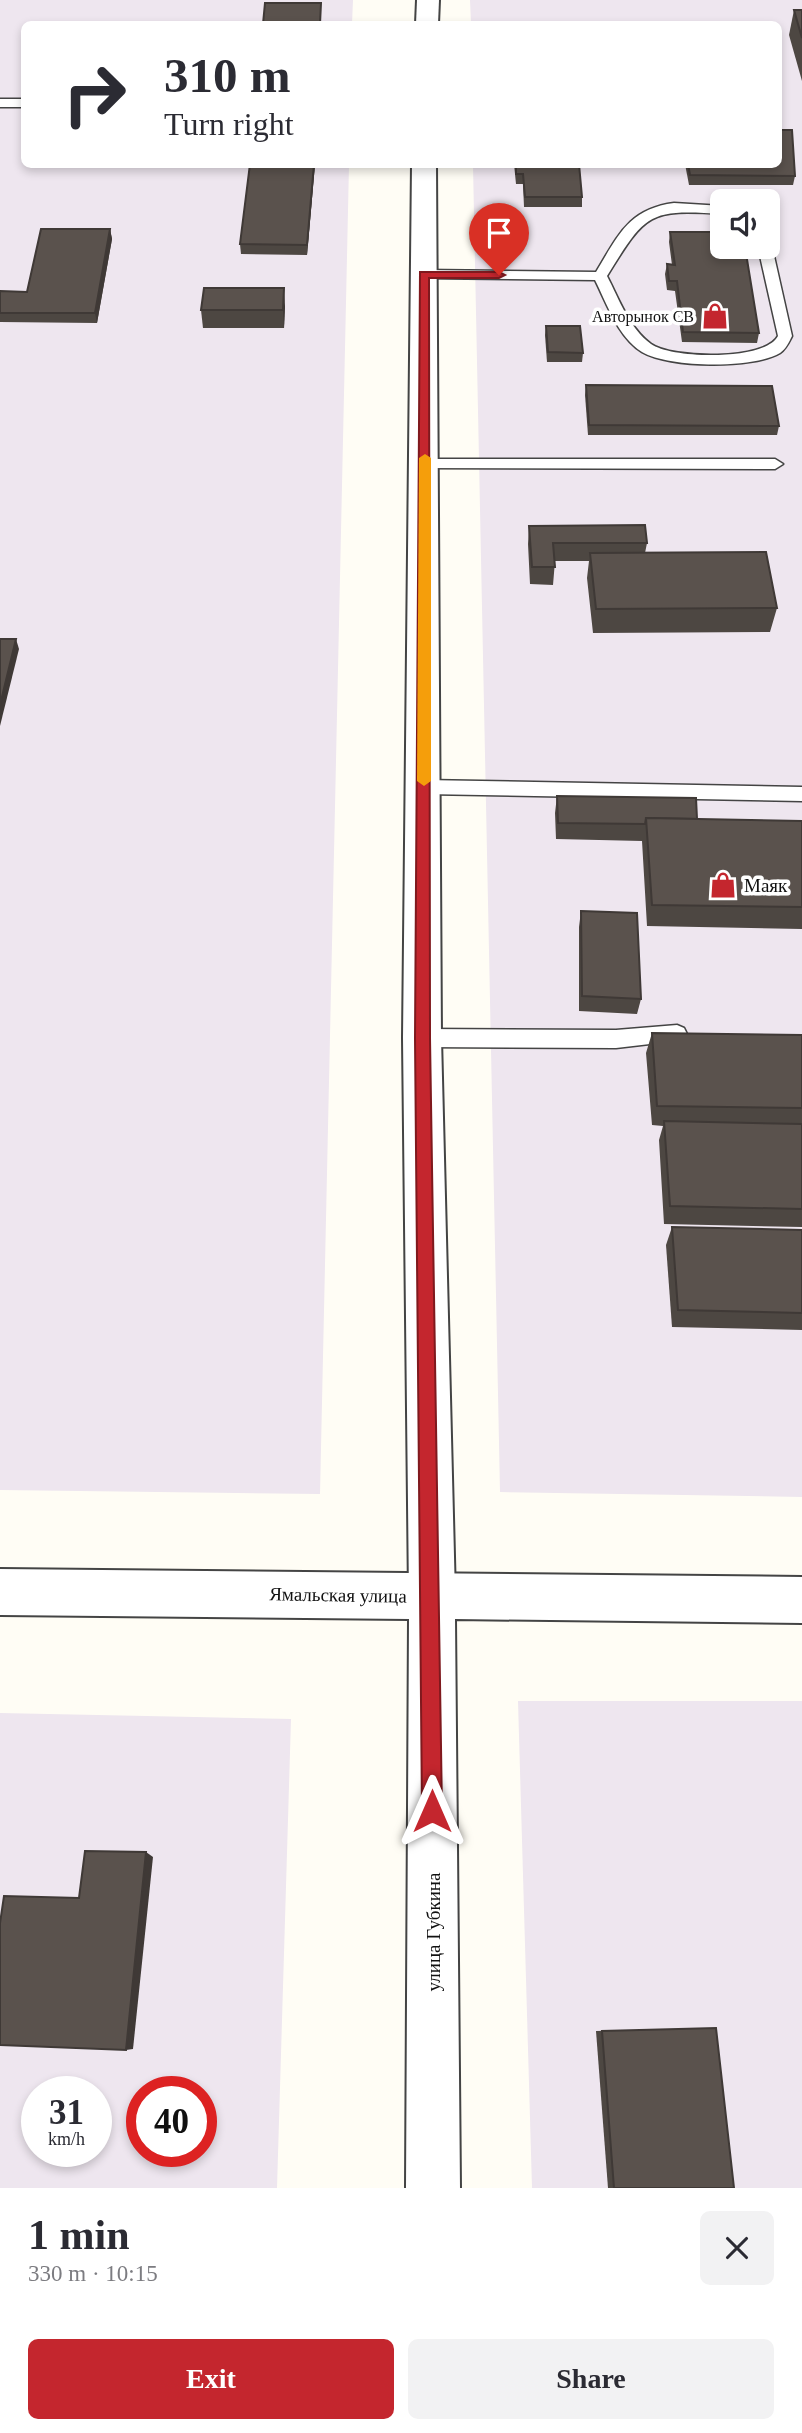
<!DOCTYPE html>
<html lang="en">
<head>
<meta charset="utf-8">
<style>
	body { margin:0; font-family:"Times New Roman",serif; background:#f2f2f3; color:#2b2b33; height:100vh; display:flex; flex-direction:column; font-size:26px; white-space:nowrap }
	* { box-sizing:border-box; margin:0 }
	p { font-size:23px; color:#7c7c81 }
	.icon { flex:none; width:38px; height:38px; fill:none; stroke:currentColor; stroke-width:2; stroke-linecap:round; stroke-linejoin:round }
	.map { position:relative; height:2188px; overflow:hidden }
	.side { display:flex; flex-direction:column; background:#fff; flex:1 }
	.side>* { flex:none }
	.guide { position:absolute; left:21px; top:21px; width:761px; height:147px; border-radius:10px; box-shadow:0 4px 10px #0003; background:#fff; color:#2b2b33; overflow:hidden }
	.tools { position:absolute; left:710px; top:189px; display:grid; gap:14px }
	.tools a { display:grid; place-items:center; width:70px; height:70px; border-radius:10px; background:#fff; box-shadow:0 4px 10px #0003; font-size:35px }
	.speed { position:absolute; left:21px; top:2076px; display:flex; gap:14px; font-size:35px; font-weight:700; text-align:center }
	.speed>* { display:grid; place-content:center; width:91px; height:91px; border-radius:50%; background:#fff; box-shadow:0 4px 10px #0003; line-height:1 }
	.speed small { font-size:18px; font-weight:400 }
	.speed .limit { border:10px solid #d22; background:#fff; color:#111 }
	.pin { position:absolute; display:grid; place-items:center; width:60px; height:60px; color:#fff; margin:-72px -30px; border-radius:50% 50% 50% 0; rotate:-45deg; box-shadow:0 0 7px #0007 }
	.pin .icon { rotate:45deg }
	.me { position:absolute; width:77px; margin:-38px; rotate:0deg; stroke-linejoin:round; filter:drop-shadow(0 0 5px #0008) }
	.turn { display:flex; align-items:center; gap:24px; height:147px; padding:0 28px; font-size:32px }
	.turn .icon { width:91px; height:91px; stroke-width:2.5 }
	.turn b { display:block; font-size:49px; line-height:60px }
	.round { display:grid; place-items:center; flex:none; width:74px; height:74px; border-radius:10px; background:#f2f2f3 }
	.summary { display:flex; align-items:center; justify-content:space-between; height:119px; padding:0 28px }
	h1 { font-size:42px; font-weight:800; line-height:52px }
	.button { display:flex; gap:14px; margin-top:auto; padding:14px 28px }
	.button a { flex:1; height:80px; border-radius:10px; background:#c4262e; color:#fff; font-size:28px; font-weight:800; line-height:80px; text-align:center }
	.button a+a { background:#f2f2f3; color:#2b2b33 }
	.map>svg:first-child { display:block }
</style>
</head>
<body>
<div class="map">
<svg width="802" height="2188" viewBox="0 0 802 2188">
	<rect width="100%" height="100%" fill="#fffdf5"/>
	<!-- industrial -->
	<g fill="#eee6ef" fill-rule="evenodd">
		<path d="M0,0H353L352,24H24V164L349,165L320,1494L0,1490Z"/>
		<path d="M470,0H802V1497L500,1492L473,165L779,164V24H471ZM723,201H768V247H723Z"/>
		<path d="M518,1701H802V2188H532Z"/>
		<path d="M0,1713L291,1719L277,2188H0ZM37,2091H96V2151H37ZM142,2091H201V2151H142Z"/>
	</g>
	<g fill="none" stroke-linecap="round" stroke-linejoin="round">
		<!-- service casing -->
		<g stroke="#444" stroke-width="3">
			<g id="service">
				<rect x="0" y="99" width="24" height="8"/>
				<path d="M674,203L723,206V214C648,209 646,213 607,276C619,299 629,328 651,344C672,359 765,361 778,336L758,247H768V244L772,247L792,336C789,342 786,349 780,353C753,369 669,368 642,352C618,337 607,304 595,280L423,278L416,274L423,270L596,272C618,236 628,209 674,203Z"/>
				<path d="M425,459H775L783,464L775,469L419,468V460Z"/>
				<path d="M424,780L802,787V801L424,794L415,787Z"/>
				<path d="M677,1025L684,1028L687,1034L684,1040L616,1048L422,1047L415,1044L412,1038L415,1032L422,1029L616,1030Z"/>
			</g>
		</g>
		<!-- minor casing -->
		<g stroke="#444" stroke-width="4">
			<g id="minor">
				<path d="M417,0H439L438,24H416Z"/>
				<path d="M412,164H436L441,1038L455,1596L448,1612L432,1619L416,1612L409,1596L403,1038Z"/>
			</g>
		</g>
		<!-- tertiary casing -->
		<g stroke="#444" stroke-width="4">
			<path id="tertiary" d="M0,1569L802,1577V1623L455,1619L460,2188H406L409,1619L0,1615Z"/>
		</g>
		<!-- service -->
		<use href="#service" fill="#fff" fill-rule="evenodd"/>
		<!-- minor -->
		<use href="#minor" fill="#fff" fill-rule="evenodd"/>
		<!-- tertiary -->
		<use href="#tertiary" fill="#fff" fill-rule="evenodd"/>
	</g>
	<!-- wall -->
	<g fill="#4d4742">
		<path d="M794,10H802V81L789,35Z"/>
		<path d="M315,164L307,255L241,254L240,244Z"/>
		<path d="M514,164H579L582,197V207H524L523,184H516Z"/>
		<path d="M685,164H779L795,176L793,185H689Z"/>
		<path d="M110,229L112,239L97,323L0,322V291L27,292Z"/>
		<path d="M670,232L759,333L757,343L682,342L675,291L667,290L665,274L667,264L672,265L669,242Z"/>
		<path d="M285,306L284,328H203L201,310Z"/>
		<path d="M546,326L583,353L582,362H547L545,335Z"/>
		<path d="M586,385L779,426L777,435H588L585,395Z"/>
		<path d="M529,526L647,543L645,553L777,608L770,632L593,633L587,578L589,561H555L553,585L530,584L528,544Z"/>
		<path d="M557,796L697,819L802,821V929L647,926L642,841L556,839L555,813Z"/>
		<path d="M581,911L641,999L637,1014L579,1011V927Z"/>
		<path d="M652,1033L802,1035V1227L664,1224L659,1140L663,1126L652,1125L646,1053Z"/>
		<path d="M672,1227L802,1230V1330L672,1327L666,1245Z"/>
		<path d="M716,2028L734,2188H608L596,2031Z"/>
	</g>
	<!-- shaded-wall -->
	<g fill="#3f3936">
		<path d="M314,164H315L307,255V245Z"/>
		<path d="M110,229L112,239L97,323L95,313Z"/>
		<path d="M284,288L285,306L284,328L283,310Z"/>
		<path d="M16,639L19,649L0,726V705Z"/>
		<path d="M146,1852L153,1857L133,2049L126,2050Z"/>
	</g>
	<!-- building -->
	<g fill="#5a524d" stroke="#3f3936" stroke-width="2">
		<path d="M265,3H321L320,24H263Z"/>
		<path d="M794,10H802V38Z"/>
		<path d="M779,130H792L795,176L690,175L688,164H779Z"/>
		<path d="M250,164H314L307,245L240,244Z"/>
		<path d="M516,164H579L582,197H525L523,174H516Z"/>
		<path d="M41,229H110L95,313H0V291L27,292Z"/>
		<path d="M670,232H723V247H745L759,333L683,332L677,281H669L667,264L675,265Z"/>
		<path d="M204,288H284L283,310H201Z"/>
		<path d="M546,326H580L583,353L548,352Z"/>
		<path d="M586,385L772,386L779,426L589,425Z"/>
		<path d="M645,525L647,543H553L555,567H532L529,526Z"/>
		<path d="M766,552L777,608L596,609L590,553Z"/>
		<path d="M0,639H16L0,705Z"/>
		<path d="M557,796L696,798L697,819L646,818L645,824L558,823Z"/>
		<path d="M646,818L802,821V907L652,905Z"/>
		<path d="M581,911L637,913L641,999L582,996Z"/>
		<path d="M652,1033L802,1035V1108L657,1106Z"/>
		<path d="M664,1121L802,1124V1209L670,1206Z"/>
		<path d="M672,1227L802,1230V1313L678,1310Z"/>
		<path d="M85,1851L146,1852L126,2050L0,2045V1923L4,1896L79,1898Z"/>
		<path d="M716,2028L734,2188H614L602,2031Z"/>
	</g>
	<!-- route -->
	<path fill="#c4262e" stroke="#7f191e" stroke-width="2" d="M420,272H499L505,275L499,278H429L430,1038L442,1811L439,1818L432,1821L425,1818L422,1811L415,1038Z"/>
	<!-- slow -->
	<path fill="#f59e0b" d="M425,454L431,458V781L424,786L417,781L419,458Z"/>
	<!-- icons -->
	<defs>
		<g id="shop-bare" transform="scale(2.1)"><path d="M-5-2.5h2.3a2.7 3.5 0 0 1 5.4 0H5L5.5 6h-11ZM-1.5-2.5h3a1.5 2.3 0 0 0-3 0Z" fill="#c4262e" stroke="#fff" stroke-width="2.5" paint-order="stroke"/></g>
	</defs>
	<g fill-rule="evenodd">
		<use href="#shop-bare" x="715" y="316"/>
		<use href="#shop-bare" x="723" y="885"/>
	</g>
	<g text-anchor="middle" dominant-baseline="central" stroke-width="7" stroke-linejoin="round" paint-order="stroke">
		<!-- far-poi labels -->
		<g font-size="16" fill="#111" stroke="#fff" text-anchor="end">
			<text x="694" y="316">Авторынок СВ</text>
		</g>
		<!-- poi labels -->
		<g font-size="19" fill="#111" stroke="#fff" text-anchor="start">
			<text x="744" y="885">Маяк</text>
		</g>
		<!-- street labels -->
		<g font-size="19" fill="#111" stroke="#fff">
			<text transform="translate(338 1595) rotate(1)">Ямальская улица</text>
			<text transform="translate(433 1932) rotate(-90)">улица Губкина</text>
		</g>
	</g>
</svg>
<div class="tools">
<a><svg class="icon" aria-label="sound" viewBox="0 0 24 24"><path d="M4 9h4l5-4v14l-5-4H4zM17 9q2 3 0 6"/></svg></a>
</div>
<div class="speed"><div>31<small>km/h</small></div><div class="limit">40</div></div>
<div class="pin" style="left:499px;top:275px;background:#d93025"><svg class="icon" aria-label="arrive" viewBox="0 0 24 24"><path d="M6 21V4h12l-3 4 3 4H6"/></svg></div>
<svg class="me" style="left:432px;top:1811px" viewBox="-20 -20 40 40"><path d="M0-17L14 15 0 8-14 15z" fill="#c4262e" stroke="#fff" stroke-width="4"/></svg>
<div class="guide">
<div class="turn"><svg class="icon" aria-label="right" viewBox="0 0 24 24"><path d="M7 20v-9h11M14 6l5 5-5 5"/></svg><div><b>310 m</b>Turn right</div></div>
</div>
</div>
<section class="side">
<div class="summary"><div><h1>1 min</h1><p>330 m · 10:15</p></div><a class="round"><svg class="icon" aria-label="close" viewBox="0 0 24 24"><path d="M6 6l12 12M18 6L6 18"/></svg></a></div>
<div class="button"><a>Exit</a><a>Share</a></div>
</section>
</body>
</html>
